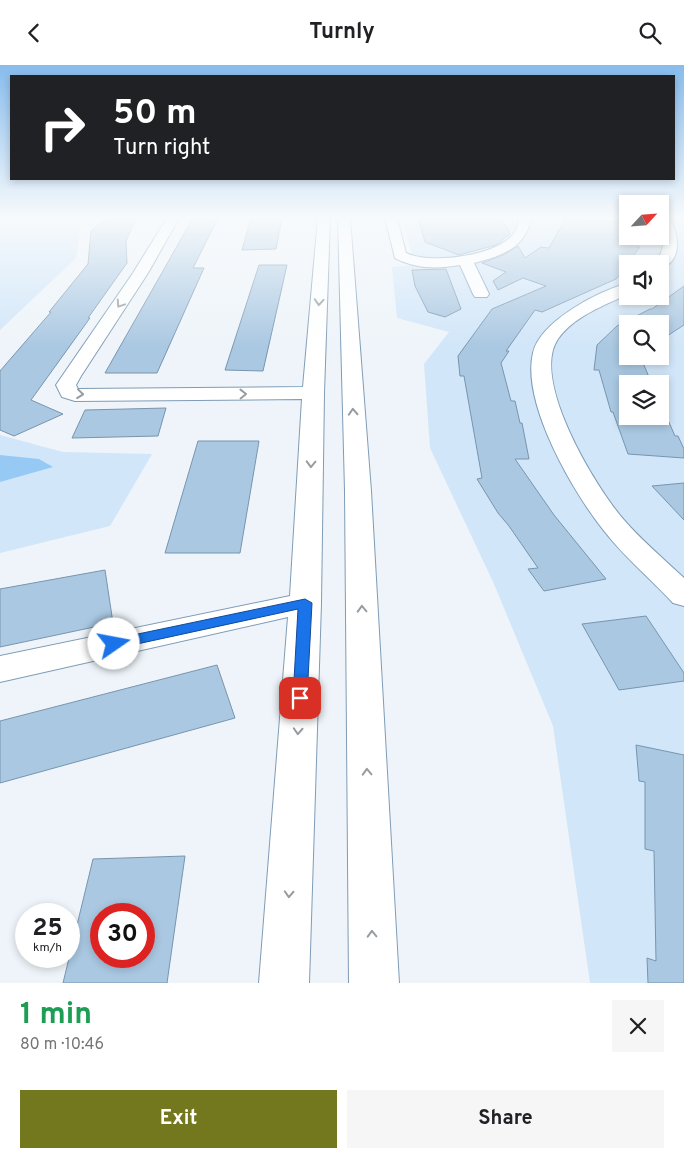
<!DOCTYPE html>
<html lang="en">
<head>
<meta charset="utf-8">
<style>
	body { margin:0; font-family:Overpass,sans-serif; background:#f6f6f6; color:#202124; height:100vh; display:flex; flex-direction:column; font-size:19px; white-space:nowrap }
	* { box-sizing:border-box; margin:0 }
	p { font-size:16px; color:#757577 }
	.icon { flex:none; width:28px; height:28px; fill:none; stroke:currentColor; stroke-width:2; stroke-linecap:round; stroke-linejoin:round }
	.map { position:relative; height:918px; overflow:hidden }
	.panel { display:flex; flex-direction:column; background:#fff; flex:1 }
	.panel>* { flex:none }
	.banner { position:absolute; left:10px; top:10px; width:665px; height:105px; border-radius:0px; box-shadow:0 2px 8px #0003; background:#202124; color:#fff; overflow:hidden }
	.needle { width:32px; rotate:64deg }
	.tools { position:absolute; left:619px; top:130px; display:grid; gap:10px }
	.tools a { display:grid; place-items:center; width:50px; height:50px; border-radius:0px; background:#fff; box-shadow:0 2px 8px #0003; font-size:25px }
	.speed { position:absolute; left:15px; top:838px; display:flex; gap:10px; font-size:25px; font-weight:700; text-align:center }
	.speed>* { display:grid; place-content:center; width:65px; height:65px; border-radius:50%; background:#fff; box-shadow:0 2px 8px #0003; line-height:1 }
	.speed small { font-size:12px; font-weight:400 }
	.speed .limit { border:8px solid #d22; background:#fff; color:#111 }
	.pin { position:absolute; display:grid; place-items:center; width:42px; height:42px; color:#fff; margin:-21px; border-radius:10px; box-shadow:0 2px 8px #0006 }
	.me { position:absolute; width:55px; margin:-28px; rotate:78deg; stroke-linejoin:round; filter:drop-shadow(0 0 4px #0008) }
	.turn { display:flex; align-items:center; gap:18px; height:105px; padding:0 20px; font-size:22px }
	.turn .icon { width:65px; height:65px; stroke-width:2.5 }
	.turn b { display:block; font-size:35px; line-height:42px }
	.round { display:grid; place-items:center; flex:none; width:52px; height:52px; border-radius:0px; background:#f6f6f6 }
	.headline { display:flex; align-items:center; justify-content:space-between; height:85px; padding:0 20px }
	h1 { font-size:30px; font-weight:700; line-height:38px; color:#1e9e55 }
	.action { display:flex; gap:10px; margin-top:auto; padding:10px 20px }
	.action a { flex:1; height:58px; border-radius:0px; background:#73771e; color:#fff; font-size:20px; font-weight:700; line-height:58px; text-align:center }
	.action a+a { background:#f6f6f6; color:#202124 }
	header { display:flex; justify-content:space-between; align-items:center; height:65px; padding:0 20px; background:#fff; font-size:22px; font-weight:700 }
	.map>svg:first-child { display:block }
</style>
</head>
<body>
<header><svg class="icon" aria-label="back" viewBox="0 0 24 24"><path d="M15 5l-7 7 7 7"/></svg>Turnly<svg class="icon" aria-label="search" viewBox="0 0 24 24"><circle cx="10" cy="10" r="6"/><path d="M15 15l6 6"/></svg></header>
<div class="map">
<svg width="684" height="918" viewBox="0 0 684 918">
	<rect width="100%" height="100%" fill="#eef4f9"/>
	<!-- green -->
	<g fill="#d1e6f9" fill-rule="evenodd">
		<path d="M0,153H91L81,160L76,193L0,265Z"/>
		<path d="M403,153H627L628,171H660V153H684V918H590L553,661L494,519L430,383L424,299L449,267L397,253L392,202L414,200ZM628,199H660V231H628ZM628,259H660V291H628ZM628,319H660V351H628Z"/>
		<path d="M0,370L63,387L152,389L110,461L0,488Z"/>
	</g>
	<!-- water -->
	<path fill="#97c9f5" d="M0,390L39,394L53,402L0,417Z"/>
	<!-- building -->
	<g fill="#aac8e2" stroke="#7895ae" fill-rule="evenodd">
		<path d="M108,153H136L126,176L127,198L88,253H90L31,335L63,349L14,371L0,365V306L51,247H49L88,199L91,166Z"/>
		<path d="M193,153H218L193,203H204L157,308H105Z"/>
		<path d="M251,153H282L276,184L242,185Z"/>
		<path d="M418,153H501L510,169L496,180L459,190L425,177Z"/>
		<path d="M565,155L628,157V174L642,176L637,182H640L628,198H630L616,214L542,247L535,245L506,286H509L501,298L511,336H515L520,358H522L529,394H515L554,450L606,514L544,526L528,504L538,503L509,461L498,448L477,414L482,413L464,311H460L458,291L492,244L546,221L523,213L498,225L493,216L506,207L482,198L503,190L518,181L525,193L541,182L549,183Z"/>
		<path d="M259,200H287L263,306L225,305Z"/>
		<path d="M446,204L461,244L445,252L428,247L415,221L412,205Z"/>
		<path d="M684,221V260L670,269L660,279V259H628V291H650L643,298L652,319H628V351H660V337L675,371H678L684,384V393L628,389L613,347H611L599,305H594L597,280L617,261L650,244H652Z"/>
		<path d="M166,343L158,371L72,373L85,345Z"/>
		<path d="M198,376H259L240,488H165Z"/>
		<path d="M684,418V455L652,421Z"/>
		<path d="M105,505L113,558L0,582V524Z"/>
		<path d="M646,551L684,608V616L619,625L582,559Z"/>
		<path d="M217,600L235,653L0,718V656Z"/>
		<path d="M636,680L684,690V918H648L647,893L656,896L654,786L645,784V717L639,716Z"/>
		<path d="M185,791L167,918H63L93,794ZM101,849H144V891H101Z"/>
	</g>
	<g fill="none" stroke-linecap="round" stroke-linejoin="round">
		<!-- minor casing -->
		<g stroke="#7f9cb6" stroke-width="2">
			<g id="minor">
				<path d="M167,153H179L148,208L81,311L76,320L78,324L303,322L318,153H330L324,328L321,538L309,918H259L288,552L0,617V591L290,531L302,334L75,336L62,332L56,320L133,208Z"/>
				<path d="M338,153H350L371,426L399,918H349L345,426Z"/>
				<path d="M385,153H397L406,188C430,200 503,191 516,165C518,162 518,157 519,153H531C526,183 501,191 474,198L489,229L487,232H475L473,229L460,200C438,204 415,204 395,193Z"/>
				<path d="M660,153H669C679,168 683,198 660,203V199H653L661,188L664,177Z"/>
				<path d="M628,218V229C604,241 574,251 558,274C530,315 596,423 624,455C642,476 664,494 684,513V541L673,538C651,514 625,493 605,467C574,429 521,338 533,288C540,256 599,226 628,218Z"/>
			</g>
		</g>
		<!-- minor -->
		<use href="#minor" fill="#fff" fill-rule="evenodd"/>
	</g>
	<!-- one-way arrows -->
	<defs><path id="oneway-chevron" d="M-2-3.5L2.5 0L-2 3.5" fill="none" stroke-width="1.6" stroke-linecap="round" stroke-linejoin="round" transform="scale(1.25)"/></defs>
	<g stroke="#969ca0">
		<use href="#oneway-chevron" transform="translate(319 237) rotate(94)"/>
		<use href="#oneway-chevron" transform="translate(120 239) rotate(124)"/>
		<use href="#oneway-chevron" transform="translate(80 329) rotate(6)"/>
		<use href="#oneway-chevron" transform="translate(243 329) rotate(-1)"/>
		<use href="#oneway-chevron" transform="translate(353 347) rotate(-93)"/>
		<use href="#oneway-chevron" transform="translate(311 399) rotate(92)"/>
		<use href="#oneway-chevron" transform="translate(362 544) rotate(-92)"/>
		<use href="#oneway-chevron" transform="translate(298 666) rotate(93)"/>
		<use href="#oneway-chevron" transform="translate(367 707) rotate(-92)"/>
		<use href="#oneway-chevron" transform="translate(289 829) rotate(93)"/>
		<use href="#oneway-chevron" transform="translate(372 869) rotate(-92)"/>
	</g>
	<!-- sky -->
	<linearGradient id="sky" x2="0" y2="1"><stop stop-color="#87bced"/><stop offset="0.54" stop-color="#f7fafc"/><stop offset="1" stop-color="#f7fafc" stop-opacity="0"/></linearGradient>
	<rect width="684" height="282" fill="url(#sky)"/>
	<!-- route -->
	<path fill="#1a73e8" stroke="#114b97" d="M305,534L312,538L307,633L305,637L300,639L295,637L293,633L298,544L114,584L109,582L107,579L109,576L114,574Z"/>
</svg>
<div class="tools">
<a><svg class="needle" viewBox="-14 -14 28 28"><path d="M0-13l5 13h-10z" fill="#e53935"/><path d="M0 13l5-13h-10z" fill="#757577"/></svg></a>
<a><svg class="icon" aria-label="sound" viewBox="0 0 24 24"><path d="M4 9h4l5-4v14l-5-4H4zM17 9q2 3 0 6"/></svg></a>
<a><svg class="icon" aria-label="search" viewBox="0 0 24 24"><circle cx="10" cy="10" r="6"/><path d="M15 15l6 6"/></svg></a>
<a><svg class="icon" aria-label="layers" viewBox="0 0 24 24"><path d="M12 4l9 5-9 5-9-5zM3 14l9 5 9-5"/></svg></a>
</div>
<div class="speed"><div>25<small>km/h</small></div><div class="limit">30</div></div>
<div class="pin" style="left:300px;top:633px;background:#d93025"><svg class="icon" aria-label="arrive" viewBox="0 0 24 24"><path d="M6 21V4h12l-3 4 3 4H6"/></svg></div>
<svg class="me" style="left:114px;top:579px" viewBox="-20 -20 40 40"><circle r="19" fill="#fff"/><path d="M0-13L10 11 0 6-10 11z" fill="#1a73e8"/></svg>
<div class="banner">
<div class="turn"><svg class="icon" aria-label="right" viewBox="0 0 24 24"><path d="M7 20v-9h11M14 6l5 5-5 5"/></svg><div><b>50 m</b>Turn right</div></div>
</div>
</div>
<section class="panel">
<div class="headline"><div><h1>1 min</h1><p>80 m · 10:46</p></div><a class="round"><svg class="icon" aria-label="close" viewBox="0 0 24 24"><path d="M6 6l12 12M18 6L6 18"/></svg></a></div>
<div class="action"><a>Exit</a><a>Share</a></div>
</section>
</body>
</html>
